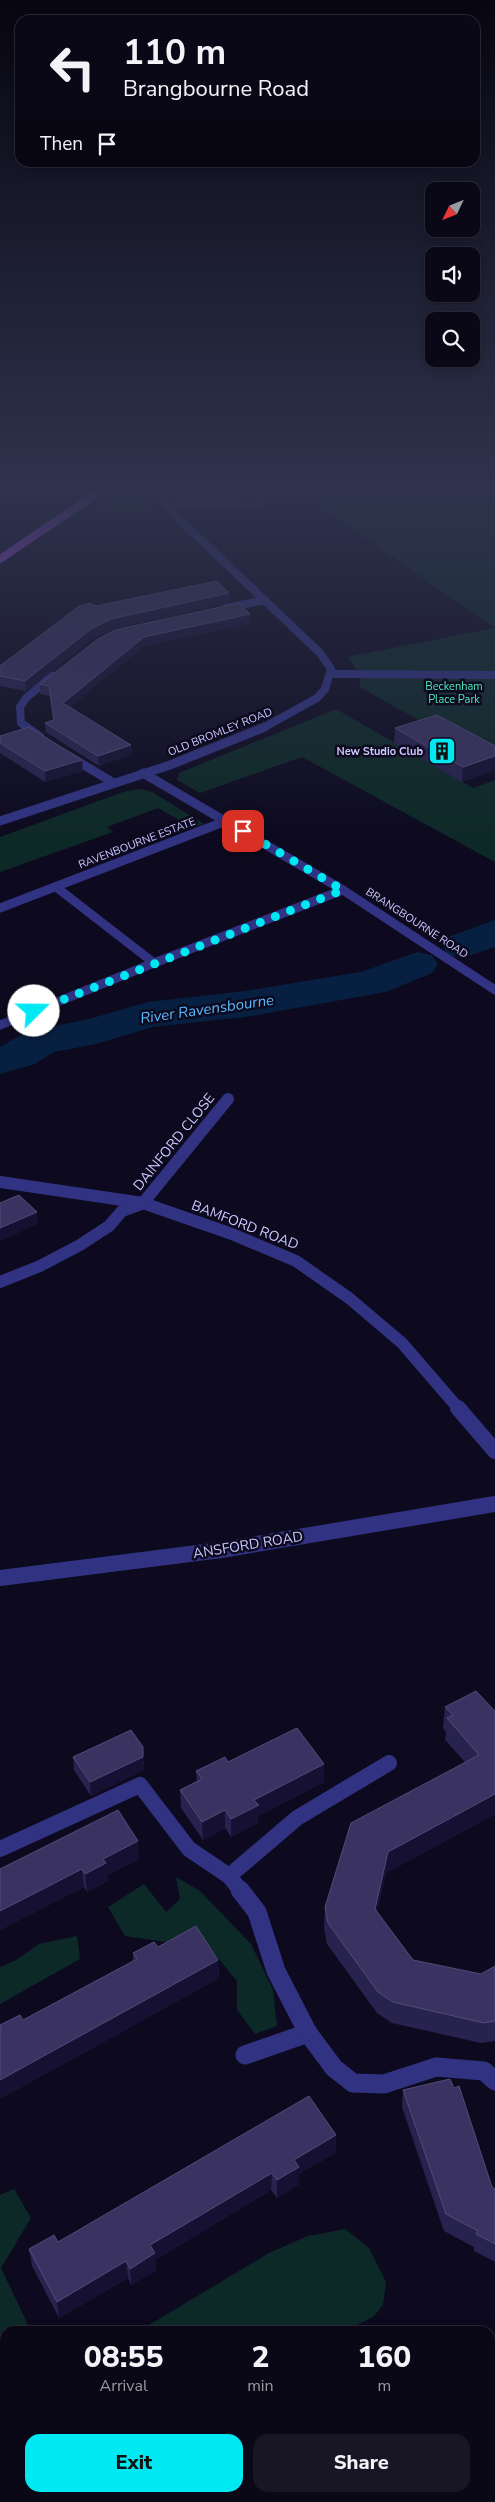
<!DOCTYPE html>
<html lang="en">
<head>
<meta charset="utf-8">
<style>
	body { margin:0; font-family:"Nunito Sans",sans-serif; background:#181624; color:#f1f3f6; height:100vh; display:flex; flex-direction:column; font-size:19px; white-space:nowrap }
	* { box-sizing:border-box; margin:0 }
	p { font-size:16px; color:#999aa1 }
	.icon { flex:none; width:28px; height:28px; fill:none; stroke:currentColor; stroke-width:2; stroke-linecap:round; stroke-linejoin:round }
	.map { position:relative; flex:1; overflow:hidden }
	.panel { position:absolute; left:0px; top:2326px; width:495px; height:176px; display:flex; flex-direction:column; background:#0a0817; border-radius:15px 15px 0 0; box-shadow:0 2px 12px #0003,0 0 0 1px #2a2936 }
	.panel>* { flex:none }
	.hud { position:absolute; left:15px; top:15px; width:465px; height:152px; border-radius:15px; box-shadow:0 2px 12px #0003,0 0 0 1px #2a2936; background:#0a0817; color:#f1f3f6; overflow:hidden }
	.needle { width:32px; rotate:227deg }
	.buttons { position:absolute; left:425px; top:182px; display:grid; gap:10px }
	.buttons a { display:grid; place-items:center; width:55px; height:55px; border-radius:10px; background:#0a0817; box-shadow:0 2px 12px #0003,0 0 0 1px #2a2936; font-size:25px }
	.pin { position:absolute; display:grid; place-items:center; width:42px; height:42px; color:#fff; margin:-21px; border-radius:10px; box-shadow:0 2px 8px #0006 }
	.me { position:absolute; width:55px; margin:-28px; rotate:68deg; stroke-linejoin:round; filter:drop-shadow(0 0 4px #0008) }
	.turn { display:flex; align-items:center; gap:18px; height:105px; padding:0 25px; font-size:22px }
	.turn .icon { width:65px; height:65px; stroke-width:2.5 }
	.turn b { display:block; font-size:35px; line-height:42px }
	.then { display:flex; align-items:center; height:48px; padding:0 25px; background:#0003; gap:10px; font-size:19px }
	.eta { display:flex; justify-content:space-evenly; align-items:center; height:85px; text-align:center }
	.eta b { font-size:30px; font-weight:800; line-height:35px }
	.button { display:flex; gap:10px; margin-top:auto; padding:10px 25px }
	.button a { flex:1; height:58px; border-radius:15px; background:#00e9f3; color:#111; font-size:20px; font-weight:800; line-height:58px; text-align:center }
	.button a+a { background:#181624; color:#f1f3f6 }
	.map>svg:first-child { display:block }
</style>
</head>
<body>
<div class="map">
<svg width="495" height="2502" viewBox="0 0 495 2502">
	<rect width="100%" height="100%" fill="#0d0a1f"/>
	<!-- green -->
	<g fill="#0d2927">
		<path d="M309,490H495V762L359,687L362,676L347,657L495,628L319,506Z"/>
		<path d="M128,491L136,493L151,514L99,511Z"/>
		<path d="M336,709L473,788L495,780V862L302,757L200,793L177,780L179,773Z"/>
		<path d="M142,789L152,792L204,824L193,828L158,808L107,827L113,832L0,872V837L126,791Z"/>
		<path d="M176,1877L200,1891L251,1944L273,1990L277,2026L255,2034L237,2010V1981L196,1931L166,1942L125,1936L108,1907L144,1884L166,1912L180,1899Z"/>
		<path d="M77,1936L80,1959L0,2004V1967L16,1960L39,1944Z"/>
		<path d="M14,2189L31,2218L1,2268L31,2331H5V2498H109L112,2502H0V2195Z"/>
		<path d="M345,2229L369,2248L386,2282L383,2305L373,2317L347,2330L139,2331L269,2253L308,2236Z"/>
	</g>
	<g fill="none" stroke-linecap="round" stroke-linejoin="round">
		<!-- river -->
		<g fill="#072041" fill-rule="evenodd">
			<path d="M495,920V947L462,958L448,955L442,946L448,937Z"/>
			<path d="M417,952L432,955L438,964L432,973L386,992L245,1017L153,1027L96,1044L54,1052L35,1064L0,1074V1047L26,1032L89,1019L148,1002L245,991L361,972Z"/>
		</g>
		<!-- service-far1 -->
		<g stroke="#313382" stroke-width="8">
			<path d="M193,502L253,505L259,503L271,491L269,490"/>
			<path d="M167,505L193,502L196,498L194,490"/>
			<path d="M330,674L495,675"/>
		</g>
		<!-- service -->
		<path stroke="#313382" stroke-width="19" d="M245,2055L308,2033"/>
		<!-- minor-far4 -->
		<g stroke="#313382" stroke-width="8">
			<path d="M154,490L176,516L320,653L331,669L325,689L317,698L263,728"/>
			<path d="M226,608L265,600"/>
			<path d="M28,728L21,723L20,707L26,698L52,676"/>
		</g>
		<!-- minor-far3 -->
		<g stroke="#313382" stroke-width="9">
			<path d="M26,727L40,737"/>
			<path d="M67,755L114,783"/>
			<path d="M143,773L343,890L495,990"/>
			<path d="M0,821L170,765L265,727"/>
			<path d="M0,908L226,821"/>
			<path d="M154,963L343,890"/>
			<path d="M0,1025L154,963L56,887"/>
		</g>
		<!-- minor-far2 -->
		<g stroke="#313382" stroke-width="12">
			<path d="M0,1182L143,1203L232,1234L296,1261L349,1298L402,1343L459,1409"/>
			<path d="M143,1203L228,1099"/>
			<path d="M0,1282L40,1266L80,1245L109,1226L122,1211L141,1204"/>
		</g>
		<!-- minor-far1 -->
		<g stroke="#313382" stroke-width="16">
			<path d="M458,1408L495,1451"/>
			<path d="M0,1578L221,1550L495,1504"/>
			<path d="M0,1849L140,1785L189,1849L229,1876"/>
			<path d="M241,1891L229,1876L297,1818L389,1763"/>
		</g>
		<!-- minor -->
		<path stroke="#313382" stroke-width="19" d="M240,1890L257,1912L276,1971L308,2033L334,2068L353,2083L384,2084L436,2067L484,2071L495,2081"/>
		<!-- primary -->
		<path stroke="#b34fff" stroke-width="8" d="M0,559L102,490"/>
	</g>
	<!-- wall -->
	<g fill="#28224e">
		<path d="M208,490H248L242,499L208,497Z"/>
		<path d="M229,602L112,629L92,639L26,691L0,686V666L96,606Z"/>
		<path d="M250,614V623L144,646L70,707L131,745L132,754L99,766L46,732L45,723L53,720L50,696L40,694V684L98,639Z"/>
		<path d="M395,728L495,746V770L462,782L394,743Z"/>
		<path d="M0,736L83,771L45,782L0,753Z"/>
		<path d="M445,1707L495,1711V1814L386,1873L377,1912L413,1960L481,1974L495,1966V2041L481,2043L392,2023L377,2013L327,1944L324,1928L325,1907L465,1762L445,1740L446,1732L443,1728Z"/>
		<path d="M73,1757L144,1761V1770L91,1796L74,1770Z"/>
		<path d="M228,1762L324,1782L258,1816V1823L231,1837L225,1828L203,1840L181,1808L180,1790L197,1782L196,1771Z"/>
		<path d="M139,1859L107,1875L108,1881L87,1892L84,1887L0,1930V1869Z"/>
		<path d="M158,1947L218,1960L219,1978L0,2099V2025L23,2020L133,1961V1953Z"/>
		<path d="M403,2090L492,2187L495,2189V2262L474,2251V2247L444,2231L402,2107Z"/>
		<path d="M336,2135L335,2153L299,2174V2184L277,2198L271,2190L155,2260L156,2270L131,2285L128,2278L59,2318L32,2266L29,2249L58,2242Z"/>
	</g>
	<!-- shaded-wall -->
	<g fill="#161133">
		<path d="M242,490H248L242,499Z"/>
		<path d="M229,593V602L112,629L92,639L26,691L25,681L91,629L111,619Z"/>
		<path d="M250,614V623L144,646L64,712L63,703L144,637Z"/>
		<path d="M131,745L132,754L99,766L98,756Z"/>
		<path d="M495,756V770L462,782L463,767Z"/>
		<path d="M82,760L83,771L45,782V771Z"/>
		<path d="M37,1212L38,1224L0,1241V1228Z"/>
		<path d="M143,1747L144,1770L91,1796L90,1782Z"/>
		<path d="M324,1764V1782L258,1816V1823L231,1837V1819L254,1800Z"/>
		<path d="M495,1794V1814L386,1873L373,1929L375,1909L388,1852Z"/>
		<path d="M225,1810V1828L203,1840L202,1822Z"/>
		<path d="M138,1841L139,1859L107,1875L108,1881L87,1892L85,1874L103,1859Z"/>
		<path d="M82,1869L84,1887L0,1930V1911Z"/>
		<path d="M218,1960L219,1978L0,2099V2080Z"/>
		<path d="M336,2135L335,2153L299,2174V2184L277,2198V2180L294,2160Z"/>
		<path d="M272,2173L271,2190L155,2260L156,2270L131,2285L130,2269L150,2245Z"/>
		<path d="M126,2261L128,2278L59,2318L57,2302Z"/>
		<path d="M495,2407L493,2422L490,2423V2408Z"/>
		<path d="M180,2498H194L189,2499V2502H161Z"/>
	</g>
	<!-- building -->
	<g fill="#3a3361" stroke="#514b7a">
		<path d="M217,581L229,593L111,619L91,629L25,681L0,676V666L78,607L90,603L96,606Z"/>
		<path d="M239,603L250,614L144,637L63,703L131,745L98,756L45,723L54,720L49,686L40,684L98,639L115,630Z"/>
		<path d="M437,715L495,746V756L463,767L395,728Z"/>
		<path d="M29,727L82,760L45,771L0,743V736Z"/>
		<path d="M19,1195L37,1212L0,1228V1203Z"/>
		<path d="M476,1691L495,1711V1794L388,1852L375,1909L413,1960L481,1974L495,1966V2021L484,2023L393,2002L378,1992L328,1923L325,1907L351,1823L479,1755L447,1718L453,1715L445,1707Z"/>
		<path d="M297,1728L324,1764L254,1800L259,1805L231,1819L225,1810L202,1822L180,1790L202,1779L196,1771L225,1757L228,1762Z"/>
		<path d="M131,1730L143,1747V1757L90,1782L73,1757Z"/>
		<path d="M118,1810L138,1841L103,1859L106,1863L85,1874L82,1869L0,1911V1869Z"/>
		<path d="M196,1926L218,1960L0,2080V2033L1,2032L0,2025L20,2015L23,2020L137,1959L133,1953L154,1942L158,1947Z"/>
		<path d="M450,2079L454,2088L459,2086L492,2187L495,2189V2244L476,2234L478,2231L446,2214L403,2090Z"/>
		<path d="M309,2096L336,2135L294,2160L299,2167L277,2180L272,2173L150,2245L155,2253L130,2269L126,2261L57,2302L29,2249L54,2235L58,2242Z"/>
		<path d="M490,2387L495,2403V2407L490,2408Z"/>
		<path d="M157,2498H180L161,2502H158Z"/>
	</g>
	<!-- sky -->
	<linearGradient id="sky" x2="0" y2="1"><stop stop-color="#070611"/><stop offset="0.58" stop-color="#2f334d"/><stop offset="1" stop-color="#2f334d" stop-opacity="0"/></linearGradient>
	<rect width="495" height="841" fill="url(#sky)"/>
	<g fill="none" stroke-linecap="round" stroke-linejoin="round">
		<!-- route -->
		<path stroke="#00e9f3" stroke-width="9" stroke-dasharray="0 16.2" d="M34,1011L343,890L243,831"/>
	</g>
	<!-- icons -->
	<defs>
		<g id="building-square" transform="scale(1.4375)"><rect x="-9" y="-9" width="18" height="18" rx="4" fill="#00e9f3" stroke="#0d0a1f"/><path d="M-4-6H4V6H1V3H-1V6H-4ZM-2.5-4.3h1.7v1.8h-1.7ZM.8-4.3h1.7v1.8H.8ZM-2.5-1h1.7V.8h-1.7ZM.8-1h1.7V.8H.8Z" fill="#111"/></g>
	</defs>
	<g fill-rule="evenodd">
		<use href="#building-square" x="442" y="751"/>
	</g>
	<g text-anchor="middle" dominant-baseline="central" stroke-width="5" stroke-linejoin="round" paint-order="stroke">
		<!-- far-park labels -->
		<g font-size="11" fill="#4ce8b8" stroke="#0d0a1f">
			<text x="454" y="686">Beckenham<tspan x="454" dy="13">Place Park</tspan></text>
		</g>
		<!-- far-street labels -->
		<g font-size="11" fill="#ccc8ff" stroke="#0d0a1f">
			<text transform="translate(220 732) rotate(-22)">OLD BROMLEY ROAD</text>
			<text transform="translate(137 843) rotate(-21)">RAVENBOURNE ESTATE</text>
			<text transform="translate(417 923) rotate(33)">BRANGBOURNE ROAD</text>
		</g>
		<!-- far-poi labels -->
		<g font-size="11" font-weight="bold" fill="#ccc8ff" stroke="#0d0a1f" text-anchor="end">
			<text x="423" y="751">New Studio Club</text>
		</g>
		<!-- street labels -->
		<g font-size="14" fill="#ccc8ff" stroke="#0d0a1f">
			<text transform="translate(174 1142) rotate(-51)">DAINFORD CLOSE</text>
			<text transform="translate(245 1225) rotate(21)">BAMFORD ROAD</text>
			<text transform="translate(248 1545) rotate(-9)">ANSFORD ROAD</text>
		</g>
		<!-- water labels -->
		<g font-size="15" font-style="italic" fill="#56bbff" stroke="#0d0a1f">
			<text transform="translate(207 1009) rotate(-8)">River Ravensbourne</text>
		</g>
	</g>
</svg>
<div class="buttons">
<a><svg class="needle" viewBox="-14 -14 28 28"><path d="M0-13l5 13h-10z" fill="#e53935"/><path d="M0 13l5-13h-10z" fill="#999aa1"/></svg></a>
<a><svg class="icon" aria-label="sound" viewBox="0 0 24 24"><path d="M4 9h4l5-4v14l-5-4H4zM17 9q2 3 0 6"/></svg></a>
<a><svg class="icon" aria-label="search" viewBox="0 0 24 24"><circle cx="10" cy="10" r="6"/><path d="M15 15l6 6"/></svg></a>
</div>
<div class="pin" style="left:243px;top:831px;background:#d93025"><svg class="icon" aria-label="arrive" viewBox="0 0 24 24"><path d="M6 21V4h12l-3 4 3 4H6"/></svg></div>
<svg class="me" style="left:34px;top:1011px" viewBox="-20 -20 40 40"><circle r="19" fill="#fff"/><path d="M0-13L10 11 0 6-10 11z" fill="#00e9f3"/></svg>
<div class="hud">
<div class="turn"><svg class="icon" aria-label="left" viewBox="0 0 24 24"><path d="M17 20v-9H6M10 6l-5 5 5 5"/></svg><div><b>110 m</b>Brangbourne Road</div></div>
<div class="then">Then<svg class="icon" aria-label="arrive" viewBox="0 0 24 24"><path d="M6 21V4h12l-3 4 3 4H6"/></svg></div>
</div>
<section class="panel">
<div class="eta">
<div><b>08:55</b><p>Arrival</p></div>
<div><b>2</b><p>min</p></div>
<div><b>160</b><p>m</p></div>
</div>
<div class="button"><a>Exit</a><a>Share</a></div>
</section>
</div>
</body>
</html>
